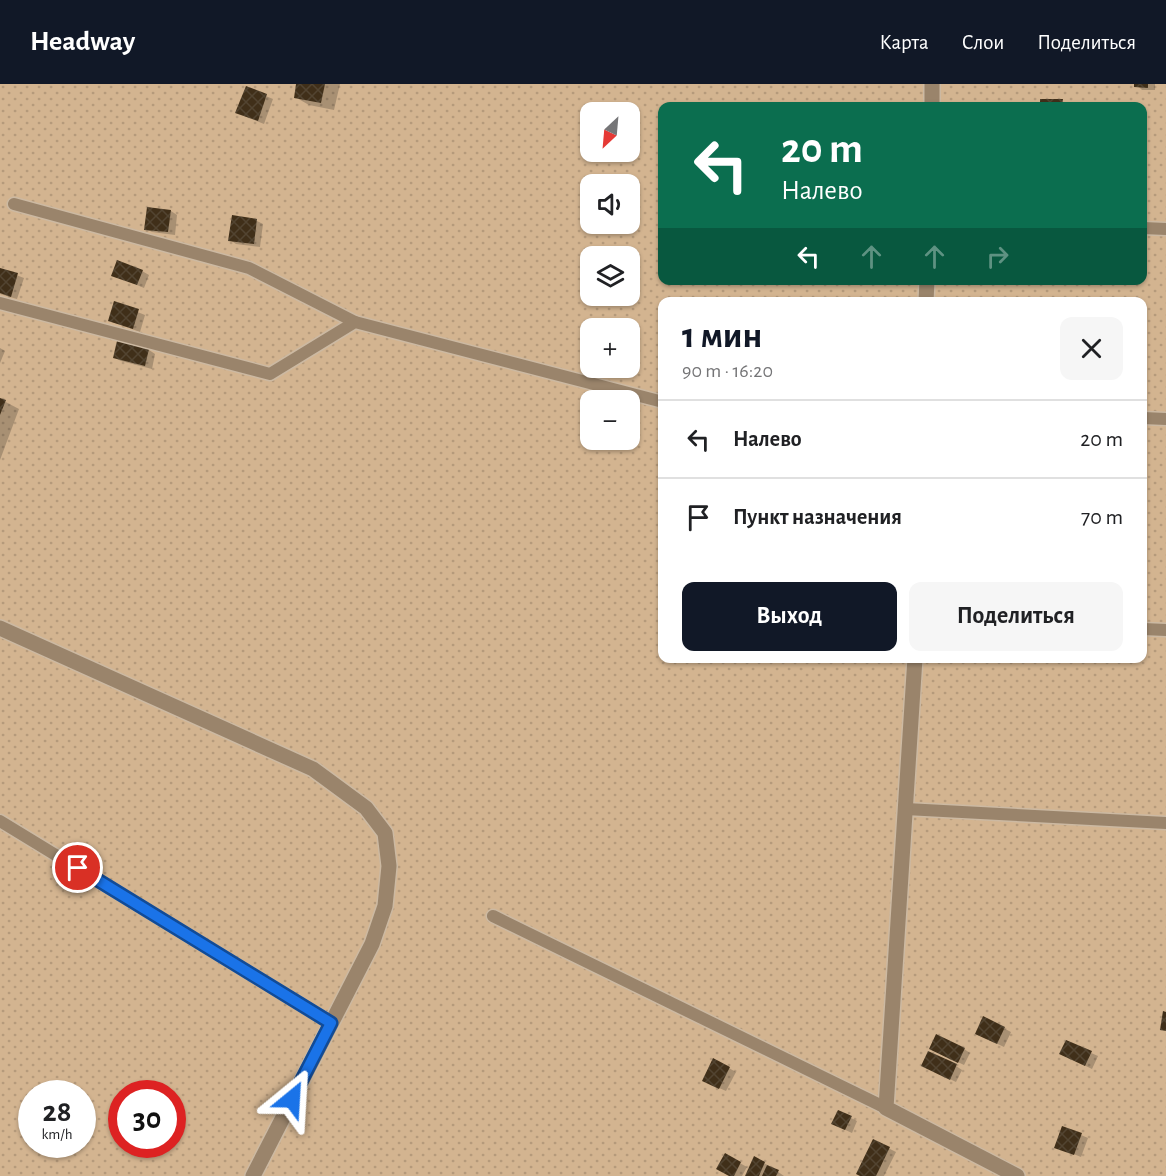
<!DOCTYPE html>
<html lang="ru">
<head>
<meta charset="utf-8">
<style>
	body { margin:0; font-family:"Alegreya Sans",sans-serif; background:#f6f6f6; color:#202124; height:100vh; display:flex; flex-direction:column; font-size:22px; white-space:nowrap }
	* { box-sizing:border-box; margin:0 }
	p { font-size:20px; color:#757577 }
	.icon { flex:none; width:33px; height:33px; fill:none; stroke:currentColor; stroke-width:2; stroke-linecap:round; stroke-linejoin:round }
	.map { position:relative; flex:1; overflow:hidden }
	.drawer { position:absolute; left:658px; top:213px; width:489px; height:366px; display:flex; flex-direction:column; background:#fff; border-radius:12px; box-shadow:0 2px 4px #0004 }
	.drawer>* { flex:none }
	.top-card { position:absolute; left:658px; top:18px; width:489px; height:183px; border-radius:12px; box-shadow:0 2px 4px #0004; background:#0b6e4f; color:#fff; overflow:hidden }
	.needle { width:39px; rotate:206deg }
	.fabs { position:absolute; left:580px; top:18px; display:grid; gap:12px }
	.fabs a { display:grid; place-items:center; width:60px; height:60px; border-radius:12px; background:#fff; box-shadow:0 2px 4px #0004; font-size:30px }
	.speed { position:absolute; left:18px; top:996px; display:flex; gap:12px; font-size:30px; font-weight:700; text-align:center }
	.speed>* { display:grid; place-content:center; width:78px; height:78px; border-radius:50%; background:#fff; box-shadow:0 2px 4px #0004; line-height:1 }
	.speed small { font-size:15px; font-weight:400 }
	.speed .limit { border:9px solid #d22; background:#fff; color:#111 }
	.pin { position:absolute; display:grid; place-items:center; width:51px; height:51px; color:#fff; margin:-26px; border:3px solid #fff; border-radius:50%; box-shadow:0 2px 6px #0007 }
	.me { position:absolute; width:66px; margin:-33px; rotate:27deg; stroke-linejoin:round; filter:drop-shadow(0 0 4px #0008) }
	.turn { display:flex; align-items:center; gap:21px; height:126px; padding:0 24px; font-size:27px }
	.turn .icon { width:78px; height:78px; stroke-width:2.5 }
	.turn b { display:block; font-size:42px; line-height:51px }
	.lanes { display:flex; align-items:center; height:57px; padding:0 24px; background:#0003; justify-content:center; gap:30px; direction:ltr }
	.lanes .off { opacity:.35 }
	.round { display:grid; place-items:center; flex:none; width:63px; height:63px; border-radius:12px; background:#f6f6f6 }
	.headline { display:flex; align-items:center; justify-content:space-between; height:102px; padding:0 24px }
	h1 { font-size:36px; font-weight:700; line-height:45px; color:#111827 }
	.button { display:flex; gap:12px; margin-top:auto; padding:12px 24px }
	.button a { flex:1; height:69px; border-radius:12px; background:#111827; color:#fff; font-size:24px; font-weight:700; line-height:69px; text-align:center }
	.button a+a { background:#f6f6f6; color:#202124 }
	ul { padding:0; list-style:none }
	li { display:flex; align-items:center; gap:18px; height:78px; padding:0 24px; border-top:2px solid #e0e0e0 }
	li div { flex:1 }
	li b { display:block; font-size:22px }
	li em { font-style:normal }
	header { display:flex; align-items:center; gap:36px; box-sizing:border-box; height:84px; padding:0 30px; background:#111827; color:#fff }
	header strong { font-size:28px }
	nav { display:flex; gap:33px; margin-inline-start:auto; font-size:21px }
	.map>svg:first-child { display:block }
</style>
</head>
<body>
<header>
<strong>Headway</strong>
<nav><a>Карта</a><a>Слои</a><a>Поделиться</a></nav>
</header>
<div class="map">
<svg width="1166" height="1092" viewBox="0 0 1166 1092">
	<defs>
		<pattern id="park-dots" width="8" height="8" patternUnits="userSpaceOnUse" patternTransform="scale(1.5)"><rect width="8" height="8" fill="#d3b490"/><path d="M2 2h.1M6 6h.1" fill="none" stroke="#b59a7b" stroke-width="1.8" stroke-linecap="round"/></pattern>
		<pattern id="building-cross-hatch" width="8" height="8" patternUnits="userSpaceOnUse" patternTransform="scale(1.5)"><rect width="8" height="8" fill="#402f19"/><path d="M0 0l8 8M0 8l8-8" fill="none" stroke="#524431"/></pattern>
	</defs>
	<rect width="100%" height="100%" fill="#f3ddc3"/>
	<!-- park -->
	<path fill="url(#park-dots)" fill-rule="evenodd" d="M0,0H1166V1092H0ZM663,22H1143V196H663ZM591,28H630V68H591ZM591,100H630V140H591ZM591,172H630V212H591ZM663,218H1143V574H663ZM591,244H630V284H591ZM591,316H630V356H591ZM32,1010H82V1060H32ZM122,1010H172V1060H122Z"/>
	<!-- shadow -->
	<g fill="#0003">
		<path d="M298,0H340L334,26L309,21L295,13Z"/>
		<path d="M1136,0H1155V6H1142Z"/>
		<path d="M246,4L273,15L264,40L244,32Z"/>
		<path d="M1041,16L1062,17L1069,22H1041Z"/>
		<path d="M148,125L171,127L177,131L175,151L152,148L146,145Z"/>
		<path d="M233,133L257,137L263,140L260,163L236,160L230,156Z"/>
		<path d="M0,185L24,194L17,215L0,210Z"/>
		<path d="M142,187L149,191L144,204L113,191Z"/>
		<path d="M115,219L145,231L140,248L110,237Z"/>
		<path d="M118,259L149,266L155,270L152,285L121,277L115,274Z"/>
		<path d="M0,264L5,267L0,279Z"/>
		<path d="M0,315L19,325L0,376Z"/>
		<path d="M984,934L1011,948L1004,963L983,953Z"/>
		<path d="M1066,958L1098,972L1092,985L1067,973Z"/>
		<path d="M964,965L970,969L964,981L937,968Z"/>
		<path d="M714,976L736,988L726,1007L710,1000Z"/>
		<path d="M956,982L962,986L956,998L929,985Z"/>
		<path d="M851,1034L857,1037L852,1049L839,1043Z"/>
		<path d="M1081,1051L1088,1054L1081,1073L1056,1063Z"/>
		<path d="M874,1057L896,1068L884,1092H862Z"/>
		<path d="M725,1071L747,1083L742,1092H731Z"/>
		<path d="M755,1074L771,1083L784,1092H746Z"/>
	</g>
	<!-- building -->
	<g fill="url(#building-cross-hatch)">
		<path d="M296,0H325L321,19L294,14Z"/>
		<path d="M1134,0H1148V4L1134,3Z"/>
		<path d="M246,2L267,10L258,37L235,29Z"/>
		<path d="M1040,15H1063L1062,22H1040Z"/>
		<path d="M147,123L171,126L168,148L144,146Z"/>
		<path d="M232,131L257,135L254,160L228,157Z"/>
		<path d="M117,176L143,186L137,201L111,192Z"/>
		<path d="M0,184L18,189L11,213L0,209Z"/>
		<path d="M114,217L139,225L133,245L108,237Z"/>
		<path d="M117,257L149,265L145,282L113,274Z"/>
		<path d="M0,314L6,316L0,331Z"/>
		<path d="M1163,927L1166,928V947L1160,946Z"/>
		<path d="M983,932L1005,943L997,960L975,950Z"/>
		<path d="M936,950L965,964L958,979L929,965Z"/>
		<path d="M1066,956L1092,967L1085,982L1059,970Z"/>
		<path d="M928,967L957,980L950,996L921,982Z"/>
		<path d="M713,974L730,983L719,1005L702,997Z"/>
		<path d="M838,1026L852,1032L845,1046L831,1040Z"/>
		<path d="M1062,1042L1082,1049L1074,1071L1054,1064Z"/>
		<path d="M873,1055L890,1063L876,1092H860L856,1090Z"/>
		<path d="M725,1069L741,1078L734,1092H729L716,1085Z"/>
		<path d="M754,1072L765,1078L759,1092H745Z"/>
		<path d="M767,1081L779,1086L776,1092H762Z"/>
	</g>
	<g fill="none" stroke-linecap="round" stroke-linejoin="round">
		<!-- service casing -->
		<g stroke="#ccb9a2" stroke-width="15">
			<g id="service">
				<path d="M14,120L249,184L355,238"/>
				<path d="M1143,144L1166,145"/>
				<path d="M0,219L270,290L355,238L663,318"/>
				<path d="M1143,334L1166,335"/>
				<path d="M1143,545L1166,546"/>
				<path d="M906,725L1166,739"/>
				<path d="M0,737L331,939"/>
				<path d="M493,832L886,1024"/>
			</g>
		</g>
		<!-- minor casing -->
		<g stroke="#ccb9a2" stroke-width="18">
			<g id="minor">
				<path d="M932,22V0"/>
				<path d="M926,218L927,196"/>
				<path d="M0,544L313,685L366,724L385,749L389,782L385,822L372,860L253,1092"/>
				<path d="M915,574L886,1024L1017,1092"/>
			</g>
		</g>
		<!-- service -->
		<use href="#service" stroke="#9a846b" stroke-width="12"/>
		<!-- minor -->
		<use href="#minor" stroke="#9a846b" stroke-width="15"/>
	</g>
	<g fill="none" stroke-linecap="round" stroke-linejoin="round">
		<!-- route casing -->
		<g stroke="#114b97" stroke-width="15">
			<path id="route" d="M78,784L331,939L292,1015"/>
		</g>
		<!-- route -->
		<use href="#route" stroke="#1a73e8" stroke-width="10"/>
	</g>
</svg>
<div class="fabs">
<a><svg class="needle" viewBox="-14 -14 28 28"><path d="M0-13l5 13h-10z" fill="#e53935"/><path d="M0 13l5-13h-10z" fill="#757577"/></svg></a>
<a><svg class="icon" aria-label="sound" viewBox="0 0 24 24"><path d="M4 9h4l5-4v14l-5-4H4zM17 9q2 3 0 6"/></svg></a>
<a><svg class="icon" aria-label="layers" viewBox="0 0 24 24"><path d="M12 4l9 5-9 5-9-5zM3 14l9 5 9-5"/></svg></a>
<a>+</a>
<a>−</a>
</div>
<div class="speed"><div>28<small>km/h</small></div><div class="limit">30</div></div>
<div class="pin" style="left:78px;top:784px;background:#d93025"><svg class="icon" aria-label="arrive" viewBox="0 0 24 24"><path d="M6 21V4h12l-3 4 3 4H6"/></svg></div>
<svg class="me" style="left:292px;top:1015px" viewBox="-20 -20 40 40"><path d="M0-17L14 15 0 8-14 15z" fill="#1a73e8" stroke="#fff" stroke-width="4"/></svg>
<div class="top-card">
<div class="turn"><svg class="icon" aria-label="left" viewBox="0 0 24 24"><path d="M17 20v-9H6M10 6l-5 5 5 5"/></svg><div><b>20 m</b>Налево</div></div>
<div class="lanes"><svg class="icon" aria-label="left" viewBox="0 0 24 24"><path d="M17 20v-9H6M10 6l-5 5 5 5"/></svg><svg class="icon off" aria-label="ahead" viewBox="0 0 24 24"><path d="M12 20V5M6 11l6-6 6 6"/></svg><svg class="icon off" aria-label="ahead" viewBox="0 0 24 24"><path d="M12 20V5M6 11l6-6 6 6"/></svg><svg class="icon off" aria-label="right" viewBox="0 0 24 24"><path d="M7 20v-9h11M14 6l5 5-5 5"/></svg></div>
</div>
<section class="drawer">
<div class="headline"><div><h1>1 мин</h1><p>90 m · 16:20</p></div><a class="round"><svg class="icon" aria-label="close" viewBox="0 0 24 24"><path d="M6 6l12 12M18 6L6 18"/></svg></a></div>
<ul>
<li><svg class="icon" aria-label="left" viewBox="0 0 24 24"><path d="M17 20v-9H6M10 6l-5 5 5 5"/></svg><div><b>Налево</b></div><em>20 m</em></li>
<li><svg class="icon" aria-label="arrive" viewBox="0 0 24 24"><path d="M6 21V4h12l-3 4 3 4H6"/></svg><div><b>Пункт назначения</b></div><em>70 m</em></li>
</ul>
<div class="button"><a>Выход</a><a>Поделиться</a></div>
</section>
</div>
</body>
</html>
